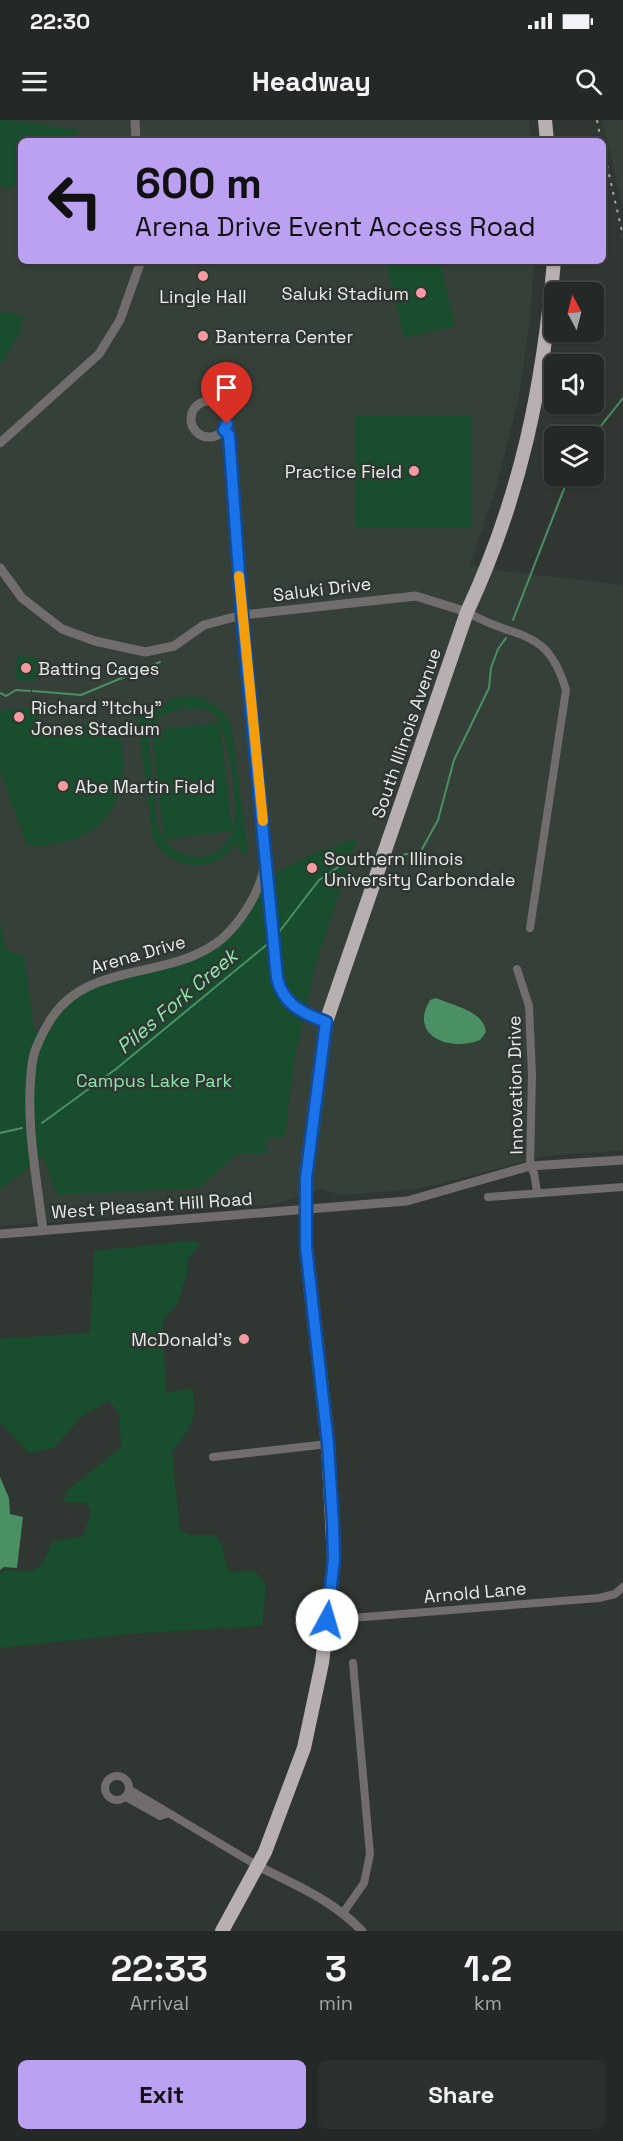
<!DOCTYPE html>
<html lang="en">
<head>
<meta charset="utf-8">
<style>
	body { margin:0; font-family:"Space Grotesk",sans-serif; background:#2c302e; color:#f1f3f6; height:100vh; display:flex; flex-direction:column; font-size:22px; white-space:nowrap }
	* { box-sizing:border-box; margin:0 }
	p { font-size:20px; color:#a3a6a7 }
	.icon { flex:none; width:33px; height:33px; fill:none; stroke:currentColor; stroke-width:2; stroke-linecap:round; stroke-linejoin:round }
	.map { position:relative; height:1811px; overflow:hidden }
	.details { display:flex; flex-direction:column; background:#242826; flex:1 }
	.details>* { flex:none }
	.top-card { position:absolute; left:18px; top:18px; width:588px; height:126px; border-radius:9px; box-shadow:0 2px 4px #0004,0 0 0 2px #414443; background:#bca0f2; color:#111; overflow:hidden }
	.needle { width:39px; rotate:353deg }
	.tools { position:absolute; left:544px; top:162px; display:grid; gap:12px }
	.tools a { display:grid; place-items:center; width:60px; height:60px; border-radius:9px; background:#242826; box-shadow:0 2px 4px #0004,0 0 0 2px #414443; font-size:30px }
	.pin { position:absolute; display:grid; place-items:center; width:51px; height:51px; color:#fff; margin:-62px -26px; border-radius:50% 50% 50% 0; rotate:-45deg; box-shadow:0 0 6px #0007 }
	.pin .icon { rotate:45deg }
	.me { position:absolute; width:66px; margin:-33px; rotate:6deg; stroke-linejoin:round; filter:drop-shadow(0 0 4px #0008) }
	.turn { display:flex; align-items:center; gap:21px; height:126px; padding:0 18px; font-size:27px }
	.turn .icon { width:78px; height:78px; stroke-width:2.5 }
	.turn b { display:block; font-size:42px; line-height:51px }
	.eta { display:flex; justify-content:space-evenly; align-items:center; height:102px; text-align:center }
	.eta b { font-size:36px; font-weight:700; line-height:42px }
	.action { display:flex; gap:12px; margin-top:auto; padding:12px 18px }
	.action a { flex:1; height:69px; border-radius:9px; background:#bca0f2; color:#111; font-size:24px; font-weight:700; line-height:69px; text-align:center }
	.action a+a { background:#2c302e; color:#f1f3f6 }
	.status { display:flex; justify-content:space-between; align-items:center; height:42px; padding:0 30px; background:#242826; direction:ltr }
	.status svg { height:16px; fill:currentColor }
	header { display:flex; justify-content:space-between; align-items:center; height:78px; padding:0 18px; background:#242826; font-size:27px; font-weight:700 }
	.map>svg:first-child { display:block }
</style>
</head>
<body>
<div class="status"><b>22:30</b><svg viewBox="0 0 49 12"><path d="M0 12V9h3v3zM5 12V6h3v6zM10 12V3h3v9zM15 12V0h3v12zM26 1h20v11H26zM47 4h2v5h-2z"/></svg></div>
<header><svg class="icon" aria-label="menu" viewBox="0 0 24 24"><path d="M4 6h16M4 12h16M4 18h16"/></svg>Headway<svg class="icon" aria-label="search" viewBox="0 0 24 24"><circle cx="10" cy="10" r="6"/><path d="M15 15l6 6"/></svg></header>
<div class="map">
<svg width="623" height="1811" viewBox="0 0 623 1811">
	<rect width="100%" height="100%" fill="#303632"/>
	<!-- built -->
	<g fill="#354038">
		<path d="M0,0H529L532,21H21V141H534L531,189L519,277L497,365L470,444L496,450L623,465V1030L545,1036L420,1069L339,1075L321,1069L276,1084L0,1106Z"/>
		<path d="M602,0H623V87Z"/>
	</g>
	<!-- green -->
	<g fill="#184d2e" fill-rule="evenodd">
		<path d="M0,0C27,0 52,8 79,10L72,21H21L14,69L0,66Z"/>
		<path d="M386,141H440L455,206L404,218Z"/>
		<path d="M0,192L23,196L20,212L0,245Z"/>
		<rect x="355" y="296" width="117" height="111"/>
		<path d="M17,536L37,537L36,561L15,560Z"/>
		<path d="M190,576C209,578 222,587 231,604L248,733L240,734L238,722C215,754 172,753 153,718L136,589L144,588L146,600C157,584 171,577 190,576ZM181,585H185L186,589C197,588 207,587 215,596C230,611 241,697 231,716C213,752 164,738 157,702L149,622L151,610L161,595L182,589Z"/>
		<path d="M36,586L39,603L66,605V602L117,608C139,678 101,730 27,725L0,651V591Z"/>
		<path d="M220,603L232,711L164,719L152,610Z"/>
		<path d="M357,718L316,843L294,940L285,1016L266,1019L267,1034L237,1033L200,1068L57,1075L43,1036L0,1070V800L6,830L24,836L34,911L42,914L73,874L156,848L215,824L267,757L319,731Z"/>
		<path d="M188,1121L201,1123L187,1141V1154L177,1185L163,1200L166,1273L192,1268C199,1300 190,1307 172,1332L180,1410L191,1415H216L222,1426L228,1452L255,1451L266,1465L262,1506L138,1513L0,1528V1454L5,1450C36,1453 42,1453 51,1422L83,1416L91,1393L87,1383L63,1382L68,1370L121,1327L119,1293L108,1281L83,1295L54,1328L29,1333L0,1303V1219L90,1213L94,1131Z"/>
	</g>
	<!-- water -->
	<g fill="#4a9064">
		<path d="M436,878C454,886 484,891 486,912L480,920C451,932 408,917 430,880Z"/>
		<path d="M0,1357L9,1378L10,1394L23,1397L17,1448L4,1447L0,1450Z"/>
	</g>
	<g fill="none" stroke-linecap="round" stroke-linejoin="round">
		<!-- stream -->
		<g stroke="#4a9064" stroke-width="2">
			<path d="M593,316L623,278"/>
			<path d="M513,500L569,356"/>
			<path d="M33,571L81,575L160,542"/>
			<path d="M0,573L6,576L16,570L30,571"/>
			<path d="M398,736L421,731L438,700L454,640L489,568L491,548L498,529L506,518"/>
			<path d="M276,816L319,760L353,737"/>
			<path d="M42,1003L116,949L270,822"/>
			<path d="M0,1013L22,1008"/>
		</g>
		<!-- minor -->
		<g stroke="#716d6d" stroke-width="8">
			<path d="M467,492C517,522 546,504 566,570L530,808"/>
			<path d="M266,747L280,869L293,886L326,902"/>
			<path d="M517,849L529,886L532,955L530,1046L534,1053L537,1072"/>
			<path d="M488,1077L623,1067"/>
			<path d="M213,1337L328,1324"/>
			<path d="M327,1500L599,1478L615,1474L623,1467"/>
			<circle cx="117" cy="1668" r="12"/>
			<path d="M130,1670L258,1746"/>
			<path d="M126,1677L160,1696L166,1694"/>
			<path d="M343,1793L364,1763L370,1734L353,1543"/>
		</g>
		<!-- tertiary -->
		<g stroke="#716d6d" stroke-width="9">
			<path d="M135,0L136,21"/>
			<circle cx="209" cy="299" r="18"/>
			<path d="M0,323L99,234L120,200L141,141"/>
			<path d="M0,448L22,478L62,509L95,521L145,532L174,526L204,505L242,495L416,476L467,492"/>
			<path d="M43,1110C36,1055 24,994 33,938C36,926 42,914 48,904C83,841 162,861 215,824C233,812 251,786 259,765C270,740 263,709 261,682C256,620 248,558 242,496C236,436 234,375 229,315L224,310"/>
			<path d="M0,1114L407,1081L530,1046L623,1040"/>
			<path d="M258,1746C295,1765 333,1780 362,1811"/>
		</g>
		<!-- trunk -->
		<g stroke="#b8b0b0" stroke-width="14">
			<path d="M545,0L547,21"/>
			<path d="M222,1811L265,1732L304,1628L322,1543L334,1440L328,1324L306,1127V1058L326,902L467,492C521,376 543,267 554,141"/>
		</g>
		<!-- rail -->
		<g stroke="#a2a7a3" stroke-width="2" stroke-dasharray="3 6" stroke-linecap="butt">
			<path d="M597,0L601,21"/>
			<path d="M603,28L623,116"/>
		</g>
	</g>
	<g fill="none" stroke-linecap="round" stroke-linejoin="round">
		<!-- route casing -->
		<g stroke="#114b97" stroke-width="15">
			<path id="route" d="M227,304L224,310L229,315L242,495L277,858C283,884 302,893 326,902L306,1058V1127L328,1324L333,1404L334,1440L327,1500"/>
		</g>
		<!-- route -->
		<use href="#route" stroke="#1a73e8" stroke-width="10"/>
		<!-- slow -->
		<path stroke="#f59e0b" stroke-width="10" d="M239,456L263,701"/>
	</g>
	<!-- markers -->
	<g fill="#f49aa0" stroke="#303632" stroke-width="2">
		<circle cx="203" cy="156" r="6"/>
		<circle cx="421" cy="173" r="6"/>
		<circle cx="203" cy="216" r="6"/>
		<circle cx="414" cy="351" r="6"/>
		<circle cx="26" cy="548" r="6"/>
		<circle cx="19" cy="597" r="6"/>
		<circle cx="63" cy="666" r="6"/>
		<circle cx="312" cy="748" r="6"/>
		<circle cx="244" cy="1219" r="6"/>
	</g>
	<g text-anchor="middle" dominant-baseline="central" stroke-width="5" stroke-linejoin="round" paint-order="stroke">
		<!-- poi labels -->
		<g font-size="18" fill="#e8ece9" stroke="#303632" text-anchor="start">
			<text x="409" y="173" text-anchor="end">Saluki Stadium</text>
			<text x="203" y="176" text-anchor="middle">Lingle Hall</text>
			<text x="215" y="216">Banterra Center</text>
			<text x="402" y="351" text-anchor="end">Practice Field</text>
			<text x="38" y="548">Batting Cages</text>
			<text x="31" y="587">Richard "Itchy"<tspan x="31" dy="21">Jones Stadium</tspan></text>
			<text x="75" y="666">Abe Martin Field</text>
			<text x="324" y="738">Southern Illinois<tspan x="324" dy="21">University Carbondale</tspan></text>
			<text x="232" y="1219" text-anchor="end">McDonald's</text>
		</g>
		<!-- street labels -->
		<g font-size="18" fill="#e8ece9" stroke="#303632">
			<text transform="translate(322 469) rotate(-7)">Saluki Drive</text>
			<text transform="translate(406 613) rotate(-71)">South Illinois Avenue</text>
			<text transform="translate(138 834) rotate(-16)">Arena Drive</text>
			<text transform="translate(515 965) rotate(-91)">Innovation Drive</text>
			<text transform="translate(152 1085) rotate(-4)">West Pleasant Hill Road</text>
			<text transform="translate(475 1472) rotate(-5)">Arnold Lane</text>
		</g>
		<!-- park labels -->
		<g font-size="18" fill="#86e8a9" stroke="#303632">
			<text x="154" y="960">Campus Lake Park</text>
		</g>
		<!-- water labels -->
		<g font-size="20" font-style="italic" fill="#89eaab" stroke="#303632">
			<text transform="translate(177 881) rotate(-40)">Piles Fork Creek</text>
		</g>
	</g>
</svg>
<div class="tools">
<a><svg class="needle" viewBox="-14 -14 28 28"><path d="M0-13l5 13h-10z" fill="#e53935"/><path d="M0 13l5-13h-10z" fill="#a3a6a7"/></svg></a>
<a><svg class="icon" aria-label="sound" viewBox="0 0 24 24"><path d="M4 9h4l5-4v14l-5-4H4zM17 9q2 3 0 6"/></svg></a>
<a><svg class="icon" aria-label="layers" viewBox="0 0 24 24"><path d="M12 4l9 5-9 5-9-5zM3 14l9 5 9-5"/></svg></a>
</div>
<div class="pin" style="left:227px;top:304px;background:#d93025"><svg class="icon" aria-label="arrive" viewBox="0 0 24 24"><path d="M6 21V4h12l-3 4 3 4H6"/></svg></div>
<svg class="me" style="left:327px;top:1500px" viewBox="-20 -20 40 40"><circle r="19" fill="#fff"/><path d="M0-13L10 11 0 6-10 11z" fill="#1a73e8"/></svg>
<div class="top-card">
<div class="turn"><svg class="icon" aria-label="left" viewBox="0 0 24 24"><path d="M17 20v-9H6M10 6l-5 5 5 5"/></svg><div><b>600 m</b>Arena Drive Event Access Road</div></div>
</div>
</div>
<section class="details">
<div class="eta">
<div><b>22:33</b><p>Arrival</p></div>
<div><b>3</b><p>min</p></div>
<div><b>1.2</b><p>km</p></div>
</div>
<div class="action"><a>Exit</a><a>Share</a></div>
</section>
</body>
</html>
